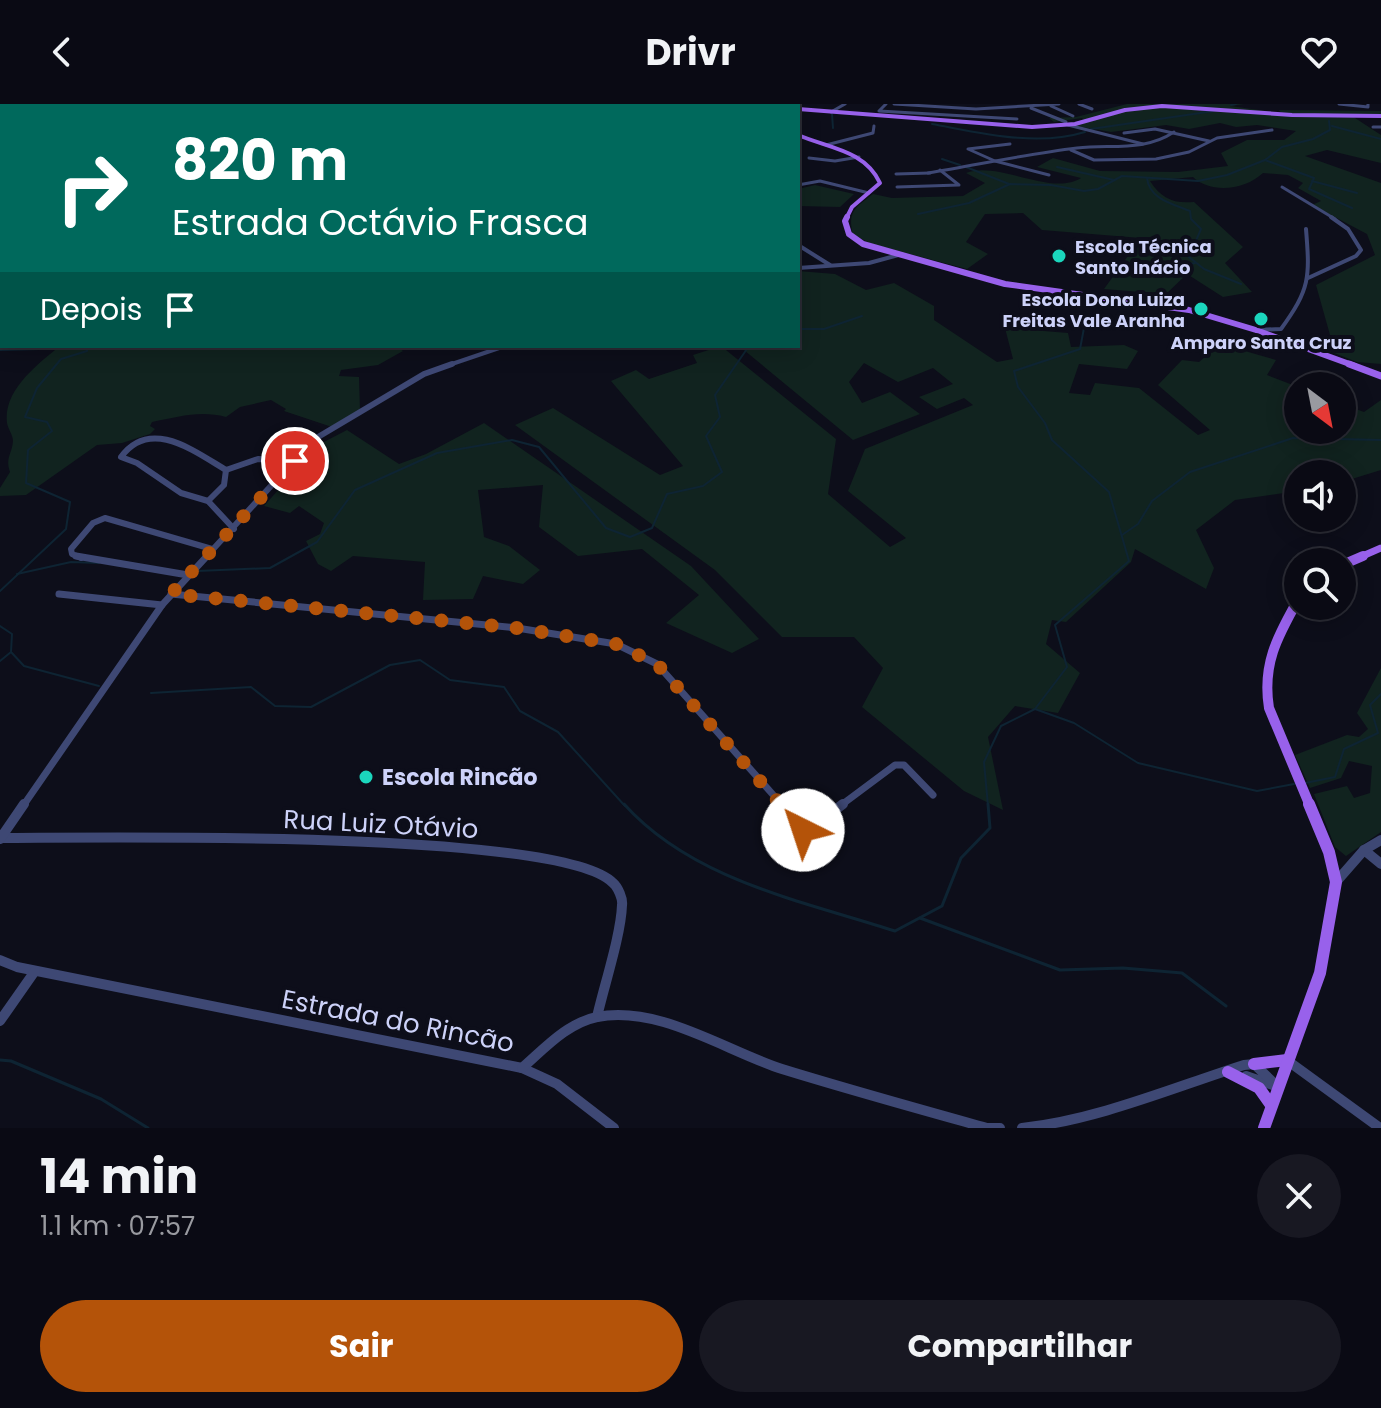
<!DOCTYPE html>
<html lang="pt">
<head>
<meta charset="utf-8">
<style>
	body { margin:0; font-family:Poppins,sans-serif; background:#181822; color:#f1f3f6; height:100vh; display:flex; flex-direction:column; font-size:30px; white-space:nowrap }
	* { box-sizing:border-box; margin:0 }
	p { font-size:26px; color:#999aa0 }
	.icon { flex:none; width:44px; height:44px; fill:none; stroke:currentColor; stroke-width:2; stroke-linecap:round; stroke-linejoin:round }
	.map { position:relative; height:1024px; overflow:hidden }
	.panel { display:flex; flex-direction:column; background:#0a0a14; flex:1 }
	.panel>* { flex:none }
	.hud { position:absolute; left:0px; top:0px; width:800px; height:244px; box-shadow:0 4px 20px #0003,0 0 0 2px #2a2b34; background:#00695c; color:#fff; overflow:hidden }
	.needle { width:52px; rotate:148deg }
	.tools { position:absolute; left:1284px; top:268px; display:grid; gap:16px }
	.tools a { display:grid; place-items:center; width:72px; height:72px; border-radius:50%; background:#0a0a14; box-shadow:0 4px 20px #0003,0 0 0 2px #2a2b34; font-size:40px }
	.pin { position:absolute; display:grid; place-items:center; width:68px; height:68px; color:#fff; margin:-34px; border:4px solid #fff; border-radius:50%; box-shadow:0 2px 8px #0007 }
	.me { position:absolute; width:88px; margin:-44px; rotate:319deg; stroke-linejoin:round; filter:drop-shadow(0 0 6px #0008) }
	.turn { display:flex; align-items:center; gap:28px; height:168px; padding:0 40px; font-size:36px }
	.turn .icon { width:104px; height:104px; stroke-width:2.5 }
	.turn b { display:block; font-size:56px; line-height:68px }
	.then { display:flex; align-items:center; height:76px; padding:0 40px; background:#0003; gap:16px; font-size:30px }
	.round { display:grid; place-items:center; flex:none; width:84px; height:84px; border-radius:42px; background:#181822 }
	.overview { display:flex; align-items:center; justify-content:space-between; height:136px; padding:0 40px }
	h1 { font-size:48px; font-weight:700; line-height:60px }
	.action { display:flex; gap:16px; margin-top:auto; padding:16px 40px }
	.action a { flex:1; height:92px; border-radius:48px; background:#b45309; color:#fff; font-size:32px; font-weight:700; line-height:92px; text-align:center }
	.action a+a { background:#181822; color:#f1f3f6 }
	header { display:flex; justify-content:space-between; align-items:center; height:104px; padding:0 40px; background:#0a0a14; font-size:36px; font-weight:700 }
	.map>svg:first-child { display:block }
</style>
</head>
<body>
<header><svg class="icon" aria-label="back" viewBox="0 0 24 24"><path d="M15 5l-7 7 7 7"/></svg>Drivr<svg class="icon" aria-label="heart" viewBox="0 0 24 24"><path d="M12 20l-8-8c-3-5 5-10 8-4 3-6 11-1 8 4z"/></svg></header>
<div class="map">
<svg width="1381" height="1024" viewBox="0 0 1381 1024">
	<rect width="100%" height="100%" fill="#0d0e1a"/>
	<!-- green -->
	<g fill="#11231f">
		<path d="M1127,0H1244L1230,2L1281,9L1279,6L1381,7V11L1352,12L1381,31V59L1327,46L1305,52L1381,79V260L1357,258L1319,243L1330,231L1316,181L1375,151L1367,130L1312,101L1321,97L1298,84L1303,79L1288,71L1263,69C1245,86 1211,90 1193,73L1150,77C1161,94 1173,100 1194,98L1243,143L1225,159L1252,188L1223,193L1187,170L1166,190L1104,185L1141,134L1042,126L1023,109L985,110L966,138L988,150L967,165L872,140L853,131C847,107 855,104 873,90L892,94L963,92L985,79L966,69C998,56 1051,93 1081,74L1037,63L1053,54L1100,67L1178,68L1228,62L1221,49L1247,36H1284L1296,27L1257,21L1236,23L1220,19L1189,25L1166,21L1111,28L1071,21L1086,17L1082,14L1054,18L1049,14L1076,13Z"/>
		<path d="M815,81L854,90L840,103L798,102V85Z"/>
		<path d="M798,167L835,170L866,186L894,179L934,202V216L997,258L1013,255L1005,224L1068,229L1071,243L1124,241L1138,247L1127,265L1079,260L1069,289L1090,291L1095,279L1139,284L1198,331L1210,326L1158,281L1182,256L1199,258L1220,240L1276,256L1267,271L1298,283V326H1342V300L1364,308L1381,296V366L1342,378V370H1298V387L1235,396L1196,426L1214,464L1206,485L1135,445L1131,458L1066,518L1052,516L1046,540L1080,569L1058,609L1015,602L988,633L1003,706L964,687L862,603L883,564L854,533H782L715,466L515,321L553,304L660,371L683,362L611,277L636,266L649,275L697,259L693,251L721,242L836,335L828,390L890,443L906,434L848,387L865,345L973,301L964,294L937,305L919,293L953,280L933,264L898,278L864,259L849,278L862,299L890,288L920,310L853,336L739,242H798Z"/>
		<path d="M60,242H396L403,247L378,261L341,266L339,272L359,273L360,307L332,323L284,307L286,305L271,296L240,303L226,313C200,306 178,313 152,318L150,322L155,325L150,330L122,339L97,341L26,391L0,392V384L10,368C5,354 12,350 13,337C13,331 8,325 7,319C3,286 38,260 60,242Z"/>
		<path d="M484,319L691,462L759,535L732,549L666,519L699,491L642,445L578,452L539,423L543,381L478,386L484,433L509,442L540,466L523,480L483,472L473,495L423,496L425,458L353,452L331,467L318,460L306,437L320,430L324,419L299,402L290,409L264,402L318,341L347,326L399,360L426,350Z"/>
		<path d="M1381,564V728L1346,752L1335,743L1314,690L1347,682L1354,694L1370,689L1372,662L1349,657L1341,674L1310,684L1295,651L1347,631L1359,633L1368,625L1357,609Z"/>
	</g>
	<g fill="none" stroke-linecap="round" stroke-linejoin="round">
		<!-- stream-far1 -->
		<g stroke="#0e2433" stroke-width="2">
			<path d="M1231,1L1236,0"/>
			<path d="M4,2L8,0"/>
			<path d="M180,2L184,0"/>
			<path d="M458,2L463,0"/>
			<path d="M832,10L833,24"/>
			<path d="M932,20C981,29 1036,43 1085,28"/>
			<path d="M1332,22L1381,35"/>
			<path d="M1091,25L1214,7"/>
			<path d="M942,55L960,61"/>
			<path d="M1265,56L1314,74L1309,85L1352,104"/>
			<path d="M966,63L1009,80"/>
			<path d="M1057,63L1114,76"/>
			<path d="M1147,74C1149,95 1173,100 1190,107L1191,115L1201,125L1189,153L1204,165L1241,180"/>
			<path d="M1312,77L1357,89"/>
			<path d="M918,110L969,99L1010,80L1051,81L1084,87L1098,85L1122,72L1198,77L1227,71L1265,56L1282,43L1313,35L1330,26L1329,17"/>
			<path d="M1161,166L1195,159"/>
			<path d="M798,225H824L862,212"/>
			<path d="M0,246L39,245L44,242"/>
			<path d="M1122,431L1138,420L1152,397L1190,368L1293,334L1381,336"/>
			<path d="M197,467L270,464L317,438L355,386L437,349L512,336L539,343L606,424L630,433L652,424L667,390L703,382L722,368L706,332L720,313L715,291L749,242"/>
			<path d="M17,470L71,458L99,459"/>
			<path d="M0,487L66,425L70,398L26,379L28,346L52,327L47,318L25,313L37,284L61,255L87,247V242"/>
			<path d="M0,522L12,530L11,548L0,557"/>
			<path d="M11,548L24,562L99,582"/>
			<path d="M151,589L251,583L275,602L311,603L390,561L420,556L450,576L504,583L520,607L558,628L625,702"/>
			<path d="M1035,605L1074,619L1138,659L1257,687L1294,680"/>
			<path d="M1305,679L1335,673L1344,645L1378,629L1370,601L1381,590"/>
			<path d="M988,702L984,658L1001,622L1035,605L1067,563L1055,521L1129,457L1109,388L1052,336L1045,319L1018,283L1014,267L1080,245L1084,224"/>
		</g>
		<!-- stream -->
		<g stroke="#0e2433" stroke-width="3">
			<path d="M624,700C692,776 802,797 895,827L942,802L961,754L990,724L988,700"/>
			<path d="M920,814L1060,866L1123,864L1182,869L1226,902"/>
			<path d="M0,956L11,957L101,995L148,1024"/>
		</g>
		<!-- minor-far4 -->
		<g stroke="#3e4874" stroke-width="3">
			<path d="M556,0L560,2"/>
			<path d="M886,0L879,7L1017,15"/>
			<path d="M894,0L976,5L1059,0"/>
			<path d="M1079,0L1092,5"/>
			<path d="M1339,0L1368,3V0"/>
			<path d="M1051,2L1073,12"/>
			<path d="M1031,4L1066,18"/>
			<path d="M831,8L845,0"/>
			<path d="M1068,21L1143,40"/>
			<path d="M1373,23H1381"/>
			<path d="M1124,29L1155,25L1209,37"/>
			<path d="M1010,40L968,45L995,57L1049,71"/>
			<path d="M826,41L873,29L874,22"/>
			<path d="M1071,46L1094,56L1156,55L1189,48L1217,34L1272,26"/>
			<path d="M809,54L835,57L859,53"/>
			<path d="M928,69C977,61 1027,50 1077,44C1111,40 1144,48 1174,28"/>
			<path d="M896,70L930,69"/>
			<path d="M798,81L820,77L869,89"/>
			<path d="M897,83L959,81L940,66"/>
			<path d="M1282,83L1335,115"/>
		</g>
		<!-- minor-far3 -->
		<g stroke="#3e4874" stroke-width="4">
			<path d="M798,141L830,161"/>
			<path d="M798,164L869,159L902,150"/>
			<path d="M1308,174L1356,152L1361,146L1348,125L1331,113"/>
			<path d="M1256,226L1281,225C1310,185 1310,174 1306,125"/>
			<path d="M446,262L505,242"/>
		</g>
		<!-- minor-far2 -->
		<g stroke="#3e4874" stroke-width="6">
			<path d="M208,397L224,381L226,366"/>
			<path d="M234,425L208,397L181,389L137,359L121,353C150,313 194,347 226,366L258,355L295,357"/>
			<path d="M81,454L72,450L71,445L93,419L105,414L212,445"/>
			<path d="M205,454L313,336L424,270L452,260"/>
		</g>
		<!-- minor-far1 -->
		<g stroke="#3e4874" stroke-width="7">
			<path d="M76,452L188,471"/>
			<path d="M59,490L162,501"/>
			<path d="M171,490L517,524L616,540L657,560L783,702"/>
			<path d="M23,702L162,501L207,452"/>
			<path d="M840,702L895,661H904L933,691"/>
		</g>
		<!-- minor -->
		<g stroke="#3e4874" stroke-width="10">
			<path d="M782,700L806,728L843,700"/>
			<path d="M1,734C97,734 561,725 613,779C618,783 623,795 622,801C621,831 604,882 597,913"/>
			<path d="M0,735L24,700"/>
			<path d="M1364,746L1381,760"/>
			<path d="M1336,778L1364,746L1381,736"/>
			<path d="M0,856L17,863L522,964L557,980L614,1024"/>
			<path d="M0,917L35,867"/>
			<path d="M1288,957L1380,1024"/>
			<path d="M522,964C544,945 567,919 597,913C659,901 724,946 782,965C850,986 919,1005 987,1024H1000"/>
			<path d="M1246,972L1276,982"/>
			<path d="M1022,1024C1097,1016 1172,984 1244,961L1254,960L1277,982"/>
		</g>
		<!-- major-far4 -->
		<g stroke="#9861eb" stroke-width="4">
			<path d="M731,0L737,2"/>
			<path d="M759,0L773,2"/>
			<path d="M798,5L1032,23L1075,20L1125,6L1162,2L1292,11L1381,12"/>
			<path d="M798,31C828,44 865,46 880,79L852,103L846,115"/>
		</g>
		<!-- major-far3 -->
		<path stroke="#9861eb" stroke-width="6" d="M847,113L845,117L849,130L863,140L1005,180L1189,206L1256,226L1355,262"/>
		<!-- major-far2 -->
		<g stroke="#9861eb" stroke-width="7">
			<path d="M1349,260L1381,272"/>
			<path d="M1358,454L1381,444"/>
		</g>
		<!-- major-far1 -->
		<g stroke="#9861eb" stroke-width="10">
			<path d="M1342,461L1363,452"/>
			<path d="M1298,496C1277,533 1262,561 1269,604L1310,702"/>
		</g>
		<!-- major -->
		<g stroke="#9861eb" stroke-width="12">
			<path d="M1254,960L1287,956"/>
			<path d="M1228,968L1259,984L1271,1001"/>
			<path d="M1264,1024L1320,869L1336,778L1329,748L1309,700"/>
		</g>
	</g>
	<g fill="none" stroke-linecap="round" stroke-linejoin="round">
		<!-- route -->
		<path stroke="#b45309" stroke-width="14" stroke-dasharray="0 25.2" d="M295,357L171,490L517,524L616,540L657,560L803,726"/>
	</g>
	<!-- markers -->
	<g fill="#1bd6bd" stroke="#0d0e1a" stroke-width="3">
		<circle cx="1059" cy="152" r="8"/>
		<circle cx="1201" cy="205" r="8"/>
		<circle cx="1261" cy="215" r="8"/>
		<circle cx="366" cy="673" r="8"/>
	</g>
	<g text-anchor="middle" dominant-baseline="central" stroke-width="8" stroke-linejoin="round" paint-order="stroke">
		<!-- far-poi labels -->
		<g font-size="18" font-weight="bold" fill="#cdd2f9" stroke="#0d0e1a" text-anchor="start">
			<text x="1075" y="142">Escola Técnica<tspan x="1075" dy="21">Santo Inácio</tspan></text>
			<text x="1185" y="195" text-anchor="end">Escola Dona Luiza<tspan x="1185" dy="21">Freitas Vale Aranha</tspan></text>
			<text x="1261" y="238" text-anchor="middle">Amparo Santa Cruz</text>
		</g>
		<!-- poi labels -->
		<g font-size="22" font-weight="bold" fill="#cdd2f9" stroke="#0d0e1a" text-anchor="start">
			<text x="382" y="673">Escola Rincão</text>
		</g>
		<!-- near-street labels -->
		<g font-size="26" fill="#cdd2f9" stroke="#0d0e1a">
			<text transform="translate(381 720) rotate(3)">Rua Luiz Otávio</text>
			<text transform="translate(398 917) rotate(11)">Estrada do Rincão</text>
		</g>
	</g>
</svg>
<div class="tools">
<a><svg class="needle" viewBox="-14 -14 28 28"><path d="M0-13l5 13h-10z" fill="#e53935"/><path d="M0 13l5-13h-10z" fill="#999aa0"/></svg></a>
<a><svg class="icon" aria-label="sound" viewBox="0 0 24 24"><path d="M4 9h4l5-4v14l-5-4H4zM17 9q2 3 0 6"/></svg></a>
<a><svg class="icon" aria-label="search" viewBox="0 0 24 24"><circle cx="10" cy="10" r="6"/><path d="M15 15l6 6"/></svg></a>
</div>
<div class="pin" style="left:295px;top:357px;background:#d93025"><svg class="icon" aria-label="arrive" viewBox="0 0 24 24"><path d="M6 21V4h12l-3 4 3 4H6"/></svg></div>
<svg class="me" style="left:803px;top:726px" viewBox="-20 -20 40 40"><circle r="19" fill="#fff"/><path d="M0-13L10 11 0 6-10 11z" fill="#b45309"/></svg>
<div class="hud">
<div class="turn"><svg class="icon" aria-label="right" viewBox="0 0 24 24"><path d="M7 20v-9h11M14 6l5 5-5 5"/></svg><div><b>820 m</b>Estrada Octávio Frasca</div></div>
<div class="then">Depois<svg class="icon" aria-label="arrive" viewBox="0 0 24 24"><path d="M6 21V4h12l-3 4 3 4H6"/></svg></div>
</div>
</div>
<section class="panel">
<div class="overview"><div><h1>14 min</h1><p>1.1 km · 07:57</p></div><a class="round"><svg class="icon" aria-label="close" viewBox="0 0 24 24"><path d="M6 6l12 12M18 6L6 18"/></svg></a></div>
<div class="action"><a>Sair</a><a>Compartilhar</a></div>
</section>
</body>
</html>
